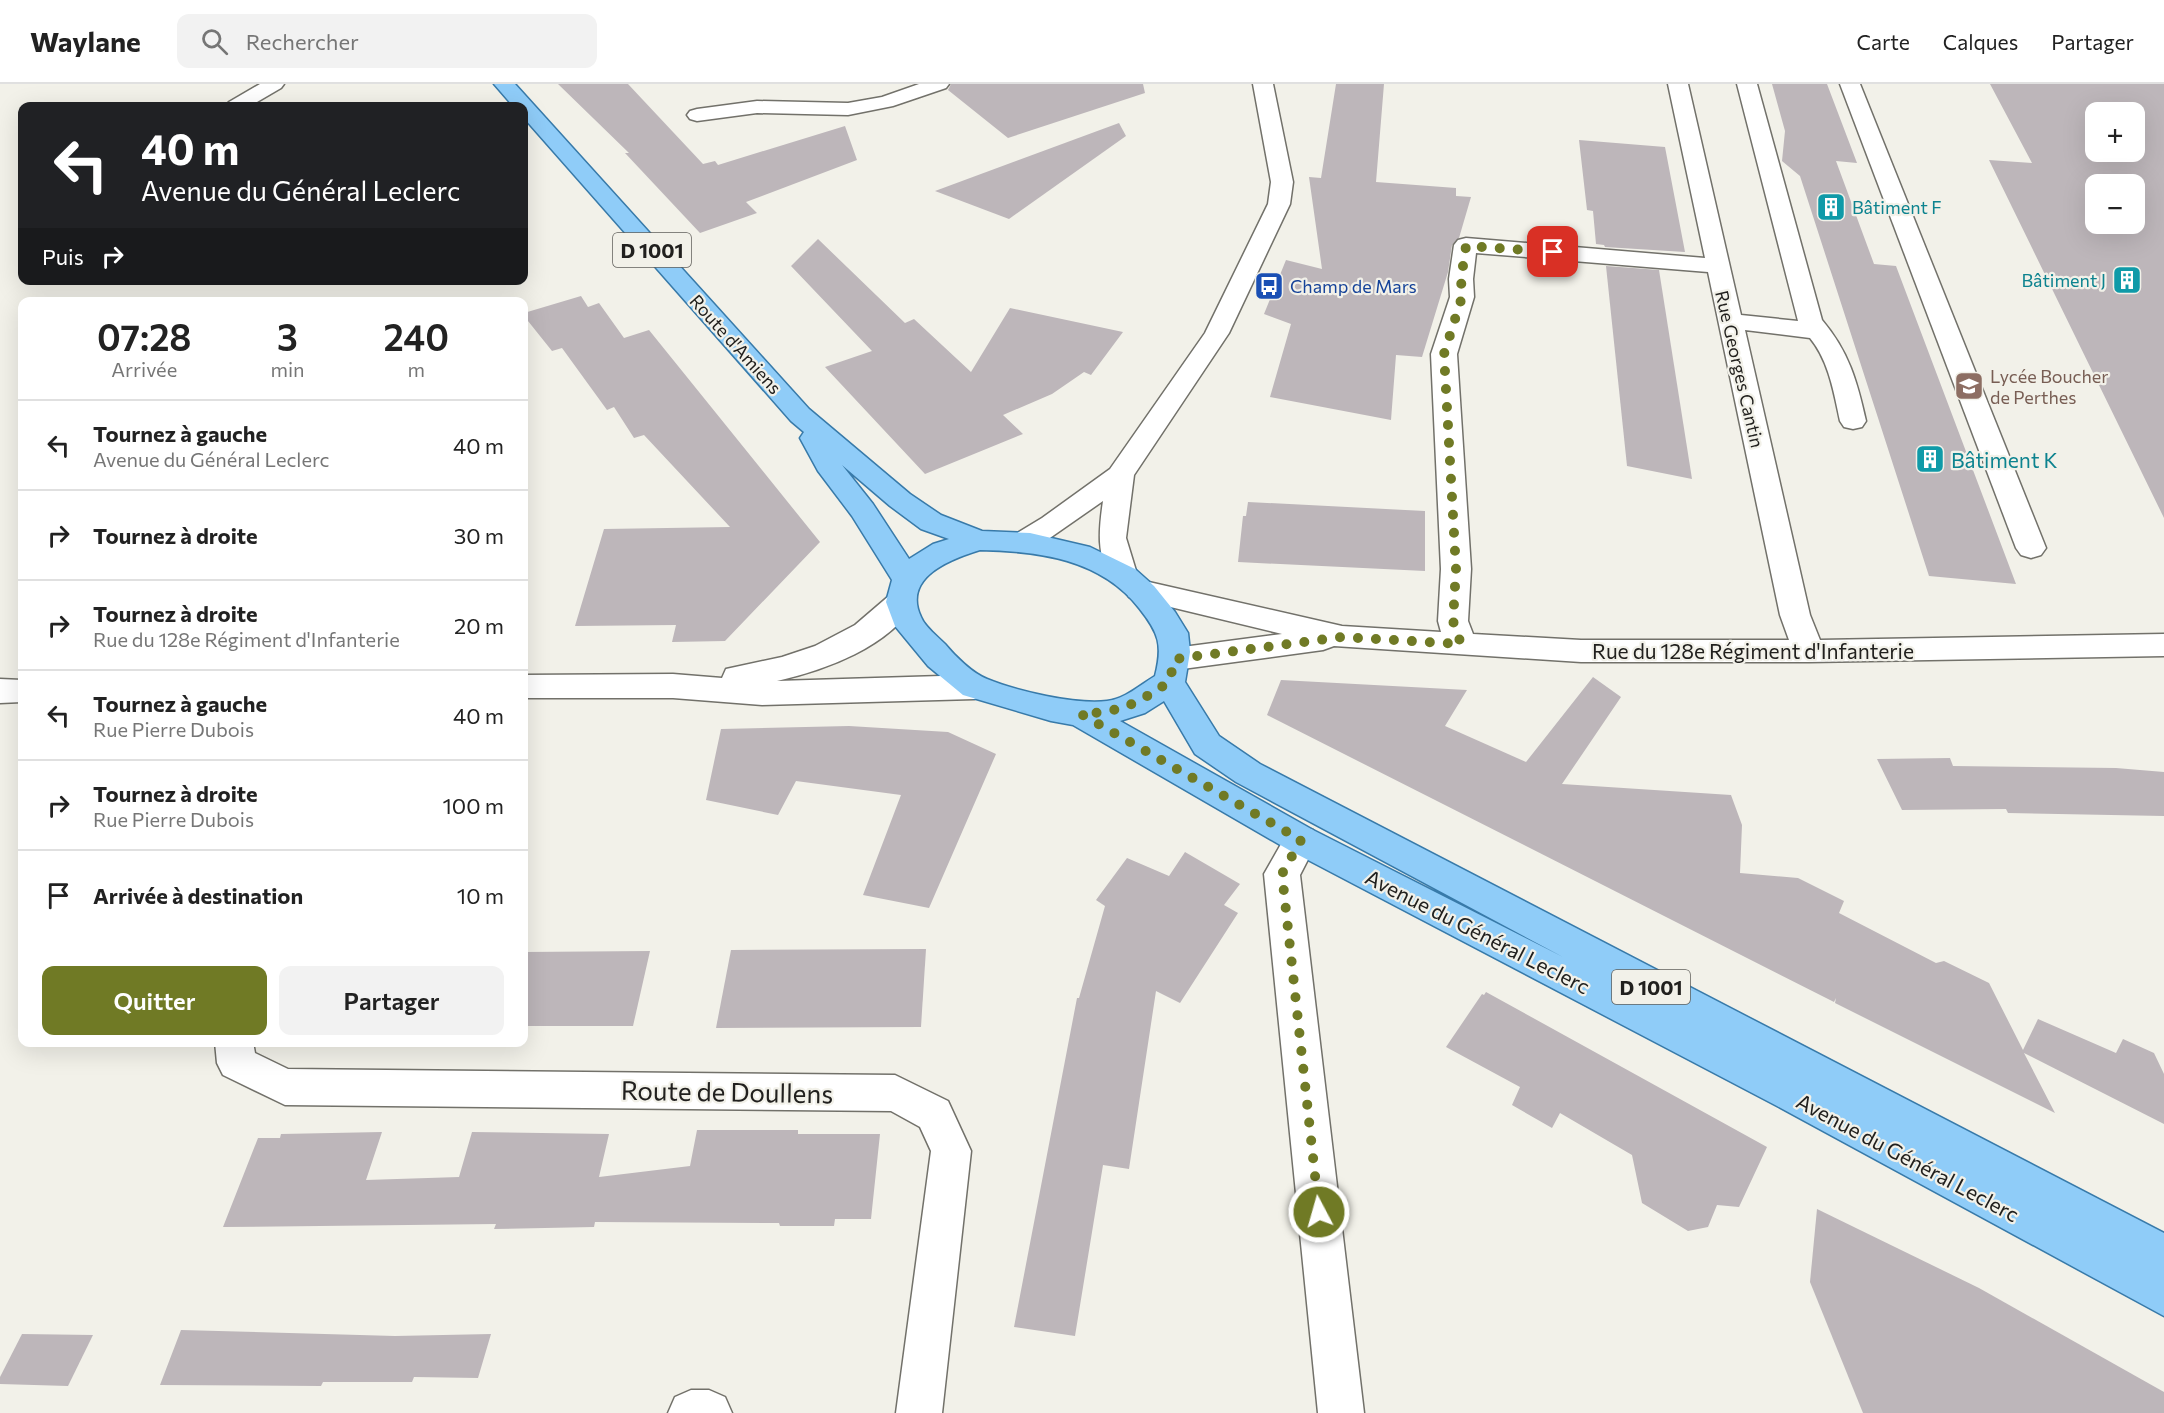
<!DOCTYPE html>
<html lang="fr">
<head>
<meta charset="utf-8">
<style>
	body { margin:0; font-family:Commissioner,sans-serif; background:#f2f2f2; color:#222; height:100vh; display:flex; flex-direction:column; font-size:22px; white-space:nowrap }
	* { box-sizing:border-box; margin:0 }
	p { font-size:20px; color:#767676 }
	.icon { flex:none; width:33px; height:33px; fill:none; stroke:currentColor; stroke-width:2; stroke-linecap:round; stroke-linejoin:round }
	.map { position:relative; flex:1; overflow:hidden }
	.side { position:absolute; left:18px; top:213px; width:510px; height:750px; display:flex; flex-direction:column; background:#fff; border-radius:12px; box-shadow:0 6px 24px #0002 }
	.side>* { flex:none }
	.hud { position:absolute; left:18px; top:18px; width:510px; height:183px; border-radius:12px; box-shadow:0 6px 24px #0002; background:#202124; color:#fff; overflow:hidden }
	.tools { position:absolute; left:2085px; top:18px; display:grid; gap:12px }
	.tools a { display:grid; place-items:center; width:60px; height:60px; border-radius:12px; background:#fff; box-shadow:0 6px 24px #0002; font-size:30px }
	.pin { position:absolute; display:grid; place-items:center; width:51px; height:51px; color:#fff; margin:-26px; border-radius:12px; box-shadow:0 3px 9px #0006 }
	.me { position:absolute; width:66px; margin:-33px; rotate:354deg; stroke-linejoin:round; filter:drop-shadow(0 0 4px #0008) }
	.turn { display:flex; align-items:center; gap:21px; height:126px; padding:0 24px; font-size:27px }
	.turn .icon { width:78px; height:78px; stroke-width:2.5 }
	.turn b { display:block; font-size:42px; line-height:51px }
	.then { display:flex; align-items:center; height:57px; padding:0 24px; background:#0003; gap:12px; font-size:22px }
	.eta { display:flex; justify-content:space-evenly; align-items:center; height:102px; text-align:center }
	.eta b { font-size:36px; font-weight:600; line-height:42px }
	.cta { display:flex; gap:12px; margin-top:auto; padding:12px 24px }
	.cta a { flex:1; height:69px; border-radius:12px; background:#707a25; color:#fff; font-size:24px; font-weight:600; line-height:69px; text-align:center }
	.cta a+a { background:#f2f2f2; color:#222 }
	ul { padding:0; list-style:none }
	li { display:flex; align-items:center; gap:18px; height:90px; padding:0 24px; border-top:2px solid #e0e0e0 }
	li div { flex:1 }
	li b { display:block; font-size:22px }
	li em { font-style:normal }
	header { display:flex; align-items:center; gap:36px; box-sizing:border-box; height:84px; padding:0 30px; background:#fff; border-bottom:2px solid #e0e0e0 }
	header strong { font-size:28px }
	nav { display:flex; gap:33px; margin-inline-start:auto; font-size:21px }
	.search { width:420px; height:54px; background:#f2f2f2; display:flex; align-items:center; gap:15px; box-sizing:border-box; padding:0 21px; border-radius:12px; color:#767676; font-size:22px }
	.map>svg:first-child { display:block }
</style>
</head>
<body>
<header>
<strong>Waylane</strong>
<div class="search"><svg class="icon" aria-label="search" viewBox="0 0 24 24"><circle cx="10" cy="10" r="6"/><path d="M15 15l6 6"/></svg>Rechercher</div>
<nav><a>Carte</a><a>Calques</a><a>Partager</a></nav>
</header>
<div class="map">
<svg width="2164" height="1329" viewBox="0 0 2164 1329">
	<rect width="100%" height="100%" fill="#f2f1e9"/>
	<!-- building -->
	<g fill="#bdb6ba" fill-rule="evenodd">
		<path d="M558,0H628L703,80L715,77L718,81L845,42L857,76L746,118L757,129L700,149L625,69H629Z"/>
		<path d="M951,0H1143L1145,9L1008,54L948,6Z"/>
		<path d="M1336,0H1384L1376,98L1456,104V112L1471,113L1459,154L1452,161L1448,188L1422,273L1396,271L1391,336L1270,313L1291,240L1264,230L1286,176L1322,185L1309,93L1321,94Z"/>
		<path d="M1772,0H1827L1857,79L1836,77L1874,180L1896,182L2016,500L1929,492L1800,92L1782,77L1785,47Z"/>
		<path d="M1990,0H2164V434L1989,76L2032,79ZM2096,28H2134V68H2096ZM2096,100H2134V140H2096Z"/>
		<path d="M1119,39L1126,52L1009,135L935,107Z"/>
		<path d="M1579,56L1665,63L1685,168L1605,163L1604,161L1596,160L1593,127L1587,126Z"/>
		<path d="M818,155L905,239L914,235L971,288L1010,224L1123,248L1091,291L1084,288L1052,310L1003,331L1023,350L925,390L825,283L872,267L791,182Z"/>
		<path d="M1606,182L1659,186L1692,395L1627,382Z"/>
		<path d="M581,212L588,223L599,219L624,254L649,246L820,458L725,557L672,558L676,541L575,542L604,445L730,443L644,351L634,354L614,323L607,326L562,264L552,267L524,232V229Z"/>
		<path d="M1248,418L1425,427V487L1238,478L1243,432H1246Z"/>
		<path d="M1593,593L1621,613L1562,700L1731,711L1742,741L1740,789L1798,794L1844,817L1839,829L1936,879L1944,877L1989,899L2023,966L2038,935L2116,969L2123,955L2154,969L2164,990V1040L2024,969L2055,1029L1835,919L1836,914L1834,918L1267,631L1281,596L1467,606L1445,642L1526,678Z"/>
		<path d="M849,642L948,648L996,670L929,824L863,811L901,711L796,697L778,731L706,716L721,645Z"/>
		<path d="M1950,674L1953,682L2116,684L2164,688V732L2008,729L2006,725L1902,726L1877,675Z"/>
		<path d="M1185,768L1240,800L1224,821L1238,829L1180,919L1156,907L1129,1085L1103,1081L1075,1252L1014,1243L1077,914H1079L1105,822L1096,816L1127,774L1169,792Z"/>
		<path d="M926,865L921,943L716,944L731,866Z"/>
		<path d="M650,867L633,942H524V868Z"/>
		<path d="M1486,908L1767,1063L1739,1123L1717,1121L1708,1143L1688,1147L1642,1119L1632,1071L1560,1029L1552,1044L1512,1021L1520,1003L1446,963L1482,910L1484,911Z"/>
		<path d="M697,1046H798V1050H880L871,1135H835L834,1142H780L779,1139L595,1138L594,1143L494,1145L496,1140L223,1143L258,1054H280L281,1050L382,1048L366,1096L459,1093L472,1048L609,1050L599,1093L690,1082Z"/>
		<path d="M1817,1125L1979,1204L2164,1308V1329H1863L1810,1198Z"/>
		<path d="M181,1246L395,1252L491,1250L478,1294L414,1293L412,1298H323L321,1302L160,1301Z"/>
		<path d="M22,1250L93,1251L68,1302L0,1300V1293Z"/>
	</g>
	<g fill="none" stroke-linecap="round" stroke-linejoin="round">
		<!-- minor casing -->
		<g stroke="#72716a" stroke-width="3">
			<g id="minor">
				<path d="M260,0H284L281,4L250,22H226L229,18Z"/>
				<path d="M919,0H949L946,4L893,22L848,31L757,29L697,37L690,35L687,31L690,27L697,25L757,17L848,19L882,13Z"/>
				<path d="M1253,0H1273L1293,98L1290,120L1229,249L1134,391L1126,454L1137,490L1132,497L1122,500L1112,497C1096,472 1099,445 1103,417L1034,465L1024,468L1014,465L1010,458L1014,451L1042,434L1110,385L1205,249L1268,120L1271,98Z"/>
				<path d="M1668,0H1688L1741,231L1798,237L1737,0H1757L1822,236C1849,268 1857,297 1866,337L1862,343L1853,345L1844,343L1840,337C1834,309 1829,277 1810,254L1745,246L1810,531L1820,556L2164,550V572L1809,578H1581L1334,562L1323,566L1175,586L1164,583L1159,575L1164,567L1175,564L1282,550L1129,513L1125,506L1129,499L1140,496L1342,542L1441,548L1438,537L1441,485L1431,270L1450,213L1449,195L1454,161L1458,156L1466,154L1705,174ZM1476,169L1708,188L1780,531L1789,556H1581L1473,550L1468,537L1471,485L1457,270L1474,213L1473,195Z"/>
				<path d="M1840,0H1860L2046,464L2041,471L2031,474L2021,471L2016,464Z"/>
				<path d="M901,508L912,511L916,518C889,563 826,586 777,597L974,591L985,595L990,603L985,611L974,615L762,621L673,614H524V591L673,590L722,594L726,585L782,573L815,562L855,541L890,511Z"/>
				<path d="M0,595L22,596V618L0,619Z"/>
				<path d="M1301,742L1313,746L1318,756L1300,791L1364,1329H1318L1264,790L1289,746Z"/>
				<path d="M215,958H253L255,969L288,985L895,991L948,1017L971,1067L942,1329H896L931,1067L920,1043L891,1027L285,1021L223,991L217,979Z"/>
				<path d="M691,1306H709L725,1313L732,1329H668L675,1313Z"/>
			</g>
		</g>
		<!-- major casing -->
		<g stroke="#387aa9" stroke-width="3">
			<path id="major" d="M494,0H515L809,325L910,410L941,431L982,447L1030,449L1090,463L1135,485L1154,502L1175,528L1188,549L1190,568L1185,598L1219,652L1260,680L2164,1149V1232L1777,1022L1289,766L1073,641L1051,637L963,611L928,582L895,542L886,518L892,496L852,432L818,387L800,354L804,348L791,337L524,34V22H513ZM842,381L890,422L921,445L949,455L933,460L909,475L873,420ZM980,466C1038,467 1101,475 1139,524C1159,549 1163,561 1155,592C1140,601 1125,615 1107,617C1076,621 1016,607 987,595C972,589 955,572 945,560C937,552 925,543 921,533C902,493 951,475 980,466ZM1164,617L1195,670L1236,698L1563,873L1313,746L1120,637L1145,629Z"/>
		</g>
		<!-- minor -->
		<use href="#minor" fill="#fff" fill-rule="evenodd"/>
		<!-- major -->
		<use href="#major" fill="#8fccf8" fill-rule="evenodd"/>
	</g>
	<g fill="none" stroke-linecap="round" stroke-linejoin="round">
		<!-- route -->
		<path stroke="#707a25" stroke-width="10" stroke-dasharray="0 18" d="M1319,1128L1282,790L1301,756L1081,630C1122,628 1136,620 1169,598L1175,575L1342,553L1461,560L1453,537L1456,485L1444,270L1462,213L1461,195L1466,162L1553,168"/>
	</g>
	<!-- icons -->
	<defs>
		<g id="building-square" transform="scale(1.5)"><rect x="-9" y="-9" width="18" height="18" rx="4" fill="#0f9aa8" stroke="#f2f1e9"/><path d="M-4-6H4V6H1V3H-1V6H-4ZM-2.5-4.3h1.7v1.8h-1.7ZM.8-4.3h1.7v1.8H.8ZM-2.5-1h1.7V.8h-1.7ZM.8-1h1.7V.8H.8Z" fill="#fff"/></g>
		<g id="bus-square" transform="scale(1.5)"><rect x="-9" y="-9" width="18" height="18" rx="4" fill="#1a4fb4" stroke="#f2f1e9"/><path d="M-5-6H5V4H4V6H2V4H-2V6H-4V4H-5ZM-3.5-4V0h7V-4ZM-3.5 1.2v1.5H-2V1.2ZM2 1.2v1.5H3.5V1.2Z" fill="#fff"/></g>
		<g id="school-square" transform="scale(1.5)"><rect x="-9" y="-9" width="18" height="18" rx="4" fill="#8d6e63" stroke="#f2f1e9"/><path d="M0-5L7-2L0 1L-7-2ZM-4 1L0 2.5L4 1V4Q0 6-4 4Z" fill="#fff"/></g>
	</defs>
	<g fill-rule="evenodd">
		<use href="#building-square" x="1831" y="123"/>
		<use href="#building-square" x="2127" y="196"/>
		<use href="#bus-square" x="1269" y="202"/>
		<use href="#school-square" x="1969" y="302"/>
		<use href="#building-square" x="1930" y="375"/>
	</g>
	<g text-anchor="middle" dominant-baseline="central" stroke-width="4.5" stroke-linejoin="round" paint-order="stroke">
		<!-- far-culture labels -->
		<g font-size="18" fill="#0d838f" stroke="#f2f1e9" text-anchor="start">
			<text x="1852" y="123">Bâtiment F</text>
			<text x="2106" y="196" text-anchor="end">Bâtiment J</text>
		</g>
		<!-- far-transit labels -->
		<g font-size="18" fill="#164399" stroke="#f2f1e9" text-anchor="start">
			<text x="1290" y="202">Champ de Mars</text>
		</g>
		<!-- far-street labels -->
		<g font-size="18" fill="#21201e" stroke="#f2f1e9">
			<text transform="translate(736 260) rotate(48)">Route d'Amiens</text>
			<text transform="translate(1740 285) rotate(77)">Rue Georges Cantin</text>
		</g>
		<!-- far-education labels -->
		<g font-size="18" fill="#785e54" stroke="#f2f1e9" text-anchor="start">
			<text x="1990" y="292">Lycée Boucher<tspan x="1990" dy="21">de Perthes</tspan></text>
		</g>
		<!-- shield labels -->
		<g fill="#f2f1e9" stroke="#605f5b" stroke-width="1.5">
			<rect x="613" y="149" width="78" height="34" rx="4.5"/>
			<rect x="1612" y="886" width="78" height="34" rx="4.5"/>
		</g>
		<g font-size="20" font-weight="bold" fill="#21201e">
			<text x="652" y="166">D 1001</text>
			<text x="1651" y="903">D 1001</text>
		</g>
		<!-- culture labels -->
		<g font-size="21" fill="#0d838f" stroke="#f2f1e9" text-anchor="start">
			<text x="1951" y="375">Bâtiment K</text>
		</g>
		<!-- street labels -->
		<g font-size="21" fill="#21201e" stroke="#f2f1e9">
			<text x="1753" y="566">Rue du 128e Régiment d'Infanterie</text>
			<text transform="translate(1478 847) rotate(27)">Avenue du Général Leclerc</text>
			<text transform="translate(1908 1073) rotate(28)">Avenue du Général Leclerc</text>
		</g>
		<!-- near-street labels -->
		<g font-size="26" fill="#21201e" stroke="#f2f1e9">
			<text transform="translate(727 1007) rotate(1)">Route de Doullens</text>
		</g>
	</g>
</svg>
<div class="tools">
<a>+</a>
<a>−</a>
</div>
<div class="pin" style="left:1553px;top:168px;background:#d93025"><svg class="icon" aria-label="arrive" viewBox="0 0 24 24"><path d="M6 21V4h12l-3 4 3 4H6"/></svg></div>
<svg class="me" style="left:1319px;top:1128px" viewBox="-20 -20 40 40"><circle r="17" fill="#707a25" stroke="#fff" stroke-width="3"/><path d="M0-11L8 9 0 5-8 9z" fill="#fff"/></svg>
<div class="hud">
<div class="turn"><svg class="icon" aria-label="left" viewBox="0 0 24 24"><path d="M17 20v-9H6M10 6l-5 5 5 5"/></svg><div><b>40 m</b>Avenue du Général Leclerc</div></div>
<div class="then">Puis<svg class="icon" aria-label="right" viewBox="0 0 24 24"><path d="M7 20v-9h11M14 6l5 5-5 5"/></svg></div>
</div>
<section class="side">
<div class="eta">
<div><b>07:28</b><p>Arrivée</p></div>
<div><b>3</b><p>min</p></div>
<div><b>240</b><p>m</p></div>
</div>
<ul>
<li><svg class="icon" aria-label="left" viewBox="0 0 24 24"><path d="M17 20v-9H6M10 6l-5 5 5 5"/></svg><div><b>Tournez à gauche</b><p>Avenue du Général Leclerc</p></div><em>40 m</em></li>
<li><svg class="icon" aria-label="right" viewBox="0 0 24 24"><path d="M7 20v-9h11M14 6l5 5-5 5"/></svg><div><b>Tournez à droite</b></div><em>30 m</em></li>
<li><svg class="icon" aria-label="right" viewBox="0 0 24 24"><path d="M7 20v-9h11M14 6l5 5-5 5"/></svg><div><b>Tournez à droite</b><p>Rue du 128e Régiment d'Infanterie</p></div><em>20 m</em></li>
<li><svg class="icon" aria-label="left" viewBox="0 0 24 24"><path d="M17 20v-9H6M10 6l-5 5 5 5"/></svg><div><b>Tournez à gauche</b><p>Rue Pierre Dubois</p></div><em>40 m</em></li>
<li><svg class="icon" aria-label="right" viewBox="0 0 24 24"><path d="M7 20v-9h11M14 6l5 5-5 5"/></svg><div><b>Tournez à droite</b><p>Rue Pierre Dubois</p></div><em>100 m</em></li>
<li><svg class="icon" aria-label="arrive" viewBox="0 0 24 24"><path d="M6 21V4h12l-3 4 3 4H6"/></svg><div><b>Arrivée à destination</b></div><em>10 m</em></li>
</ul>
<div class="cta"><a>Quitter</a><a>Partager</a></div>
</section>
</div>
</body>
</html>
